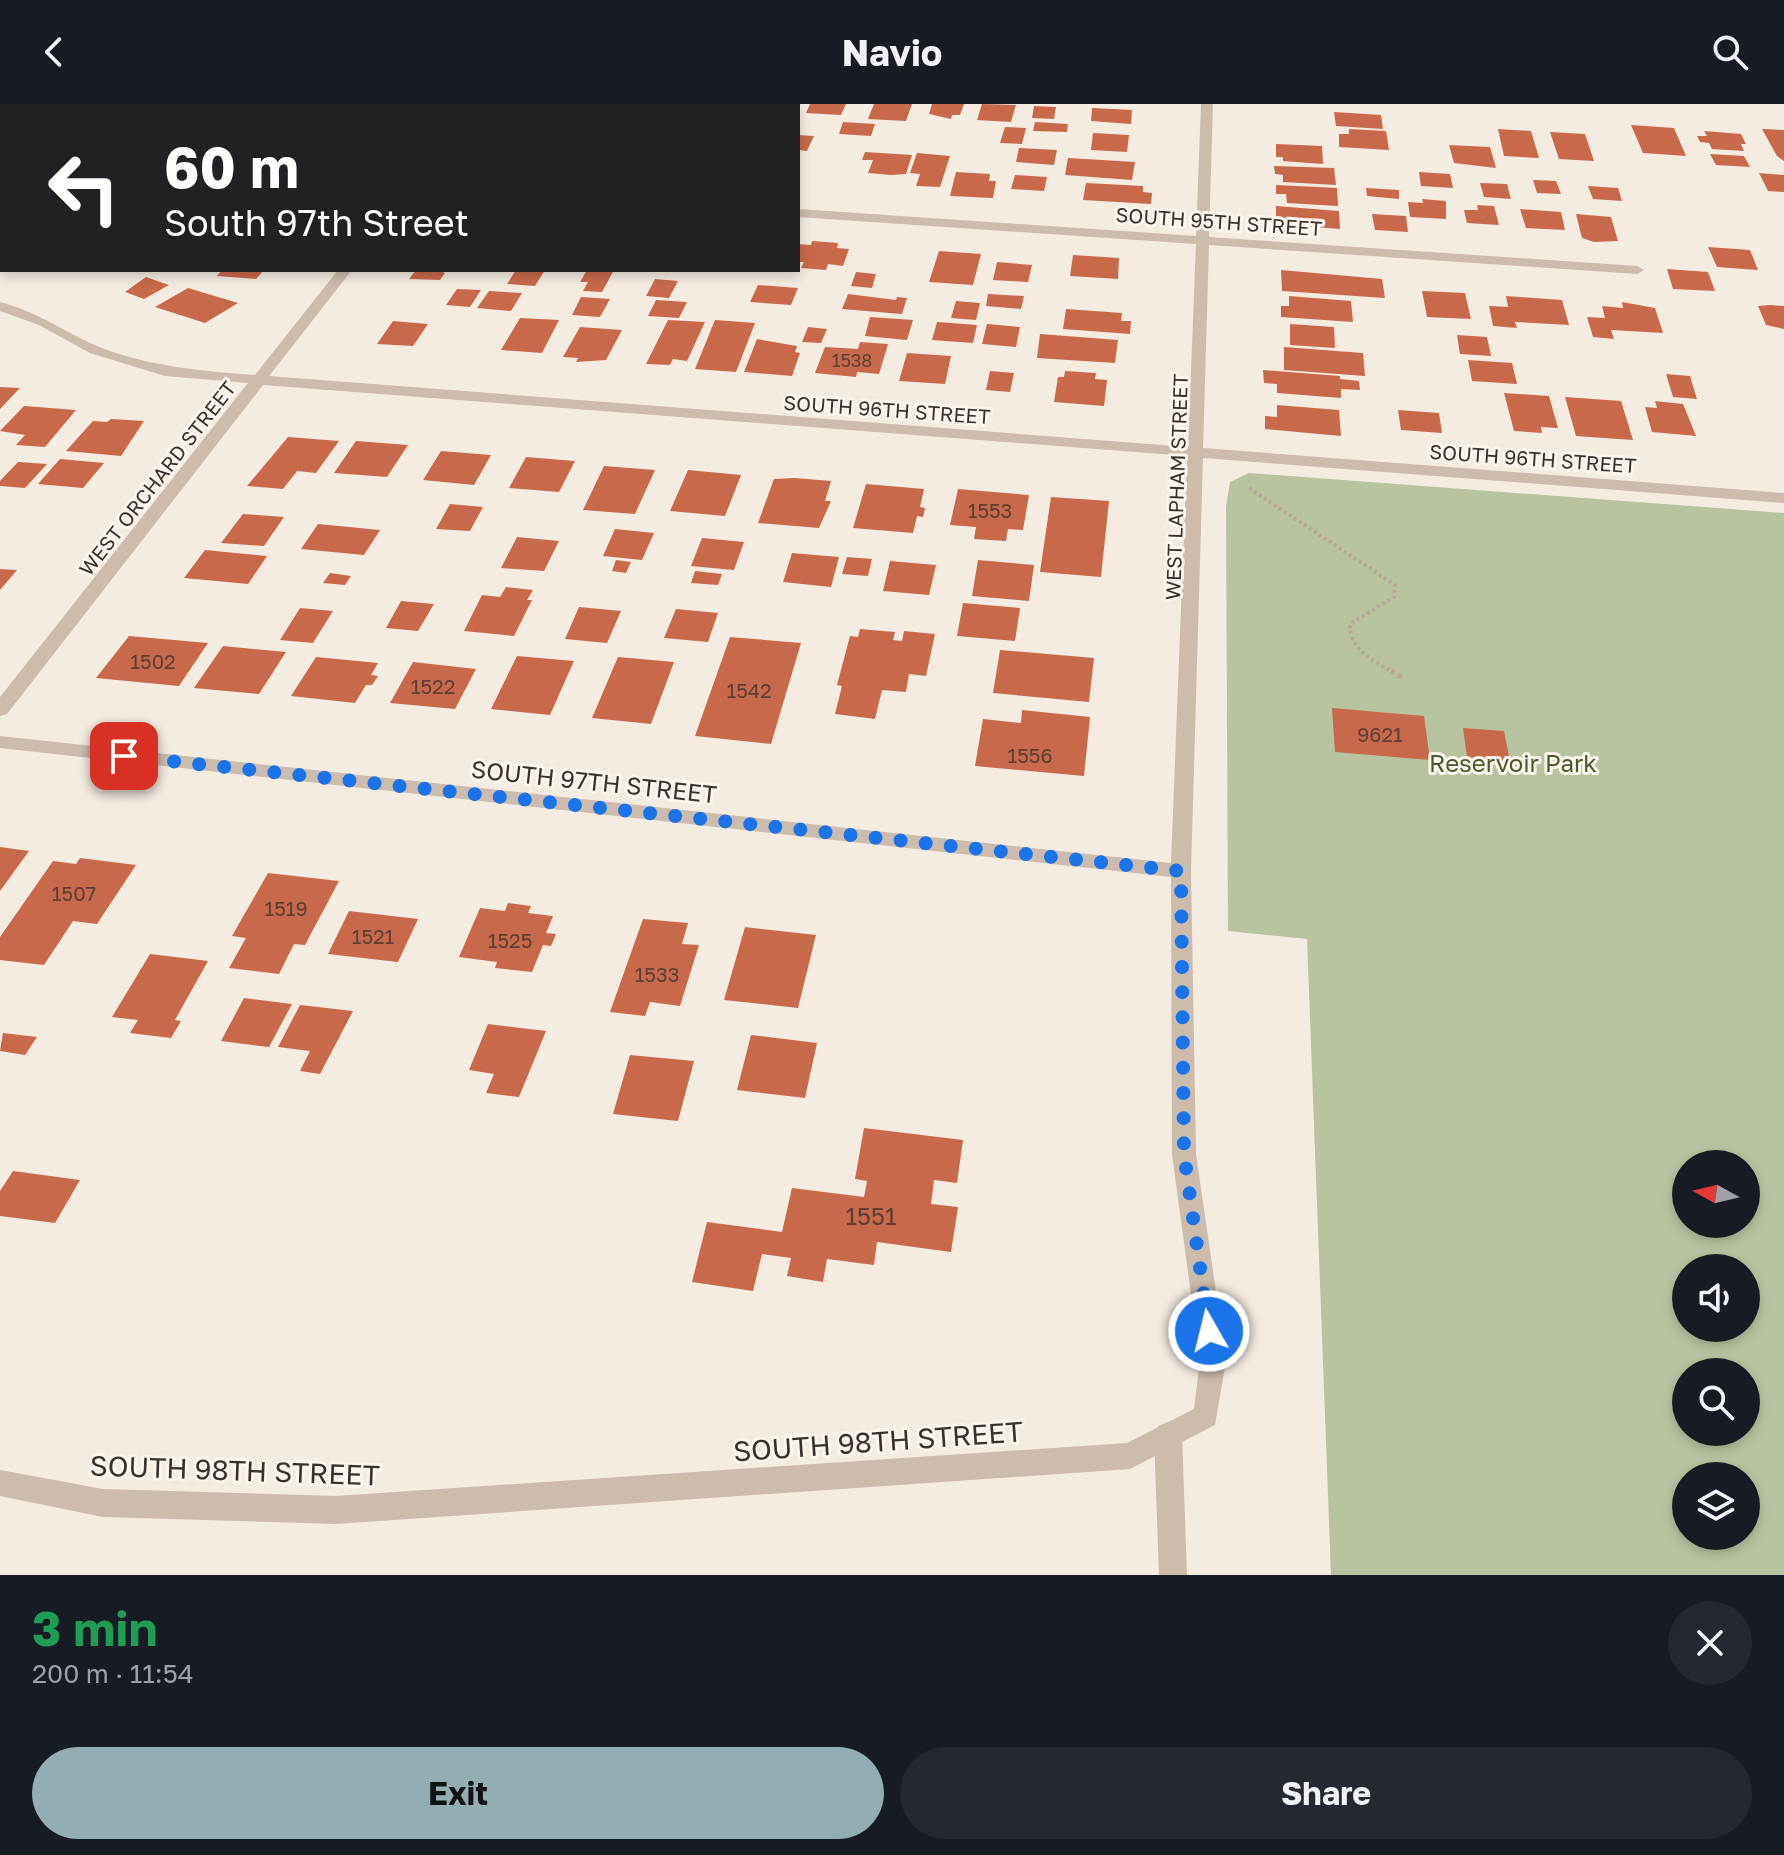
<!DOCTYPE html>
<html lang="en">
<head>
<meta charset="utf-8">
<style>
	body { margin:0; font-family:"Golos Text",sans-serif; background:#242831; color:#f1f3f6; height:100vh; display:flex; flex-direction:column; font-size:30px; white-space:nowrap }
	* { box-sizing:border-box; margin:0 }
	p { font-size:26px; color:#9ea1a6 }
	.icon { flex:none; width:44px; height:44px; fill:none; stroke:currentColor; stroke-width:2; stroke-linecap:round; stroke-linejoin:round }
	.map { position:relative; height:1471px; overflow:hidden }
	.sheet { display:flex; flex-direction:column; background:#171b24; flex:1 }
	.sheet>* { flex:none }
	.banner { position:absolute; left:0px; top:0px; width:800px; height:168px; box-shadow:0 4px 12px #0003; background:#202124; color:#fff; overflow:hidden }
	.needle { width:52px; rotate:278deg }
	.fabs { position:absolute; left:1672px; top:1046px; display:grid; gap:16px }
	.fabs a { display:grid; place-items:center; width:88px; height:88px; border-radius:50%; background:#171b24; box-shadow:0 4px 12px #0003; font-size:40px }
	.pin { position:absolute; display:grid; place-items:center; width:68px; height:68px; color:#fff; margin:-34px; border-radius:16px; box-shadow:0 4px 12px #0006 }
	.me { position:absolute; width:88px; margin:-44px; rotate:352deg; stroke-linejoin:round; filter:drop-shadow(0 0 6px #0008) }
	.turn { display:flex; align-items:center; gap:28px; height:168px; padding:0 32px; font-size:36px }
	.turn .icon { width:104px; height:104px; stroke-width:2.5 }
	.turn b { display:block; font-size:56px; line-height:68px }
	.round { display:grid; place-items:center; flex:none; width:84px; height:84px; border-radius:42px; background:#242831 }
	.head { display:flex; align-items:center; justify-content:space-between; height:136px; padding:0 32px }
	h1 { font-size:48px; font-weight:700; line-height:60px; color:#1e9e55 }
	.action { display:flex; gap:16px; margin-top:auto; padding:16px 32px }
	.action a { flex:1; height:92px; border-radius:48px; background:#92aeb2; color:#111; font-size:32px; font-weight:700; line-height:92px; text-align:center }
	.action a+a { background:#242831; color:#f1f3f6 }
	header { display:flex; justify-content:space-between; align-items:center; height:104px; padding:0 32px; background:#171b24; font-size:36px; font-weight:700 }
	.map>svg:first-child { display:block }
</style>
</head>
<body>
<header><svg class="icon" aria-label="back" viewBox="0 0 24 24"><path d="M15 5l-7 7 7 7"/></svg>Navio<svg class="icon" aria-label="search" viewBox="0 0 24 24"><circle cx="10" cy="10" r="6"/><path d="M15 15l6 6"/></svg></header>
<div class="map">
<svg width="1784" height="1471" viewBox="0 0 1784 1471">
	<rect width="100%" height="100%" fill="#f4ebe1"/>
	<!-- green -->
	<path fill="#b8c4a0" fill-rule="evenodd" d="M1249,369L1784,409V1471H1331L1307,835L1228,827L1226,403L1230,378ZM1686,1060H1746V1120H1686ZM1686,1164H1746V1224H1686ZM1686,1268H1746V1328H1686ZM1686,1372H1746V1432H1686Z"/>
	<!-- building -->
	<g fill="#c8694b">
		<path d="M810,0H846L841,11L806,9Z"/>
		<path d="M874,0H912L906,17L868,15Z"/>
		<path d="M932,0H964L960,11H952L951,15L929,10Z"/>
		<path d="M982,0L1016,1L1011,18L977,16Z"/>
		<path d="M1034,2L1056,3L1054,15L1032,14Z"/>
		<path d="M1092,4L1132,6L1131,20L1091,17Z"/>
		<path d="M1334,8L1381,11L1383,25L1336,22Z"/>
		<path d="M843,18L875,20L871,32L839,30Z"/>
		<path d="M1035,18L1068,20L1067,28L1033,27Z"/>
		<path d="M1631,21L1674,24L1686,52L1643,49Z"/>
		<path d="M1005,23L1026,24L1022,40L1000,39Z"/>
		<path d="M1349,25L1386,27L1389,46L1339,43V30H1349Z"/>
		<path d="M1498,25L1531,27L1539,54L1504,52Z"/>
		<path d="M1762,25L1784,26V57L1777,52Z"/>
		<path d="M1704,27L1741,30L1746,40H1741L1744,47L1712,45L1709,39L1700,38L1697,32H1707Z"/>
		<path d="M1550,28L1585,30L1594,57L1559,55Z"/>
		<path d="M1093,29L1129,31L1127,48L1091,46Z"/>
		<path d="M798,31L814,32L807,47L798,46Z"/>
		<path d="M1276,40L1322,42L1323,60L1283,57V53H1276Z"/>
		<path d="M1449,41L1490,43L1496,64L1454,59Z"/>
		<path d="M1019,44L1057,46L1054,61L1016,58Z"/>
		<path d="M865,48L912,51L906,70L891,71L868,69L873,56H862Z"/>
		<path d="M917,49L950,52L940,83L916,82L920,70L910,69Z"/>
		<path d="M1710,50L1744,52L1750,63L1716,61Z"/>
		<path d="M1068,54L1135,58L1132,76L1065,71Z"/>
		<path d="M1274,62L1334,64L1336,81L1283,78V71L1275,70Z"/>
		<path d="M956,68L990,70L989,77H996L993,94L950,92Z"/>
		<path d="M1419,68L1450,70L1453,84L1421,82Z"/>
		<path d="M1759,69L1784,71V88L1768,87Z"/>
		<path d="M1015,71L1047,73L1044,87L1011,85Z"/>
		<path d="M1533,76L1556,77L1561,90L1537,89Z"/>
		<path d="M1086,79L1143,82V88L1152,89L1151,100L1083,96Z"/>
		<path d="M1480,79L1507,80L1511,95L1484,93Z"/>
		<path d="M1276,81L1337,84L1338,102L1287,99L1286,90H1276Z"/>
		<path d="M1588,82L1618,84L1622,97L1593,95Z"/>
		<path d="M1366,84L1399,86V95L1367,92Z"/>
		<path d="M1422,95L1446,97V115L1410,113L1408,98L1423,99Z"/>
		<path d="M1477,101L1494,102L1499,121L1467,119L1464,106H1478Z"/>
		<path d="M1276,102L1339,107L1340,125L1276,120Z"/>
		<path d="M1520,105L1561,108L1565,126L1526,124Z"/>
		<path d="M1372,110L1406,112L1408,128L1375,126Z"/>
		<path d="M1576,110L1611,113L1618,137L1594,138L1582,134Z"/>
		<path d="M812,137L838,139L837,144L849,145L843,162L828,160L826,166L801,164L804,158H798V140L811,141Z"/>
		<path d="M1708,143L1750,146L1758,166L1717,163Z"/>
		<path d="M939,147L981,150L973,181L929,178Z"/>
		<path d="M1073,151L1119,154L1118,175L1070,172Z"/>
		<path d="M997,158L1032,161L1028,178L993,176Z"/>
		<path d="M1667,165L1708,168L1715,187L1673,185Z"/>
		<path d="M222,166H264L256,175L217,172Z"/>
		<path d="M416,166H439L445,169L440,176L409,175Z"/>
		<path d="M516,166H545L535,182L507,180Z"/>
		<path d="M587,166H614L602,188L583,187L588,178H580Z"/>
		<path d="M1281,166L1382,175L1385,194L1282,187Z"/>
		<path d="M856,168L876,170L872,184L851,182Z"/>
		<path d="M146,173L169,181L144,195L125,188Z"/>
		<path d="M655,175L678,177L669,194L646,192Z"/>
		<path d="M758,181L798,184L791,201L750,198Z"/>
		<path d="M188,184L238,199L205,219L155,203Z"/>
		<path d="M457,185L481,186L470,203L446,201Z"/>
		<path d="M489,187L522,189L511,207L477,204Z"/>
		<path d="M1422,187L1465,189L1471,215L1427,213Z"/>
		<path d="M848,190L896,196L897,193L907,194L902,210L842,205Z"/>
		<path d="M988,190L1024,192L1021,205L986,202Z"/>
		<path d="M1289,192L1351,197L1353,218L1281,213V202H1289Z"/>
		<path d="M1506,192L1562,196L1569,221L1515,218L1517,224L1493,222L1489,202L1508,203Z"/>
		<path d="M581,193L610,195L600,213L572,211Z"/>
		<path d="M656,196L687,198L679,214L648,212Z"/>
		<path d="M956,197L980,199L976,216L951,214Z"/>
		<path d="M1622,198L1655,204L1663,229L1611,226L1614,235L1593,233L1587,213L1605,214L1602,202L1623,204Z"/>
		<path d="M1770,201L1784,202V225L1766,221L1758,202Z"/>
		<path d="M1066,205L1122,209L1121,217H1131L1130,230L1063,225Z"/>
		<path d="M870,213L913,216L907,236L865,232Z"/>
		<path d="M520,214L559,216L542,249L501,246Z"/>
		<path d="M668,216L705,218L687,257L673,255L670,261L646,260Z"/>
		<path d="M715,216L755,219L736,268L695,265Z"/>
		<path d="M393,217L428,220L413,242L377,240Z"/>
		<path d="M937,218L977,221L973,239L932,236Z"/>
		<path d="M987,220L1020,223L1016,243L982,240Z"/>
		<path d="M1290,220L1334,223L1335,244L1290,241Z"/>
		<path d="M580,223L622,226L606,256L576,258L578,254L563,253Z"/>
		<path d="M808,223L827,225L821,239L802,238Z"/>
		<path d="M1040,230L1118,236L1115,259L1037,254Z"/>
		<path d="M1457,231L1487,233L1491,252L1460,250Z"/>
		<path d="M757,235L797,242L795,248L800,249L792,272L744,268Z"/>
		<path d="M860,238L888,240L879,270L857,268L856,273L815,269L825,243L858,245Z"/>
		<path d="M1284,243L1363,249L1365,272L1284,266Z"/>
		<path d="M907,249L951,252L945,280L899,277Z"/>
		<path d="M1468,256L1512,259L1517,280L1472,277Z"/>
		<path d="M1263,266L1340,272V275L1359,277L1360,286L1341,285V294L1277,289V280L1264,279Z"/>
		<path d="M990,267L1014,269L1010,288L986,286Z"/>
		<path d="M1065,267L1096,269L1095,275L1107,276L1104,302L1054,298L1058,273H1064Z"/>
		<path d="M1666,270L1690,272L1697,295L1673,293Z"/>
		<path d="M0,283L20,284L0,305Z"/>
		<path d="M1504,289L1549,292L1558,324L1541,323L1542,329L1514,327Z"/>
		<path d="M1565,293L1621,297L1633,336L1576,332Z"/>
		<path d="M1655,297L1683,300L1696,332L1652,328L1645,303L1657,304Z"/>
		<path d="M1277,301L1339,306L1341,332L1265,325V312L1277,313Z"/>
		<path d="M24,302L76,306L45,343L16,341L25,331L0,327Z"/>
		<path d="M1398,306L1439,309L1442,329L1401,326Z"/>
		<path d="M111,315L144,317L121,352L66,347L93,317L107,318Z"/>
		<path d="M288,333L339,337L316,369L297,367L283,385L247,382Z"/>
		<path d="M356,337L408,341L387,373L334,369Z"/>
		<path d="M441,347L491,351L474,381L423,376Z"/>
		<path d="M526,353L575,357L559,388L509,384Z"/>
		<path d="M60,355L104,359L83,384L38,380Z"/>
		<path d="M18,358L47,360L25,384L0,382V377Z"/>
		<path d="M604,362L655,366L635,410L583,406Z"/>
		<path d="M688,366L741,371L725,412L670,407Z"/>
		<path d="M795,374L831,377L825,397H831L819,424L758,419L774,375Z"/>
		<path d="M866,380L924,385L920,403L925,404L923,413L917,412L913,429L853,424Z"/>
		<path d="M958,385L1029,391L1023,426L1008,425L1006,437L974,435L976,423L950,421Z"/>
		<path d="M1051,393L1109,397L1101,473L1040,468Z"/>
		<path d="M450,400L483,403L470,427L436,425Z"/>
		<path d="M243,410L284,413L264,442L221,439Z"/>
		<path d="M318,420L380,426L364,451L301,445Z"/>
		<path d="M615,425L654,429L642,456L603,452Z"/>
		<path d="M517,433L559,437L544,467L501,464Z"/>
		<path d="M702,434L744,438L734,466L691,462Z"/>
		<path d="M205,446L267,452L248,480L184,474Z"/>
		<path d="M792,449L839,453L831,483L783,478Z"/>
		<path d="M847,453L872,455L868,472L842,470Z"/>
		<path d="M616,456L631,458L626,469L612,467Z"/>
		<path d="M978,456L1034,461L1029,497L972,492Z"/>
		<path d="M890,457L936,461L929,491L883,487Z"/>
		<path d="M0,465L17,466L0,486Z"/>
		<path d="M695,467L722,470L718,481L691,479Z"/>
		<path d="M330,469L351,472L345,481L323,479Z"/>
		<path d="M506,483L533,486L527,496H532L514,532L464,527L482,491L500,493Z"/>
		<path d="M401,497L434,500L418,527L386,524Z"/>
		<path d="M963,499L1020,504L1015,537L957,532Z"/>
		<path d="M579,503L621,507L607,539L565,535Z"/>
		<path d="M300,504L333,507L313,539L280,536Z"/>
		<path d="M676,505L718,509L708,538L664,534Z"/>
		<path d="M860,525L895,528L893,536L902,537L904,527L935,530L926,572L909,570L906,588L882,586L875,615L835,610L842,582L837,581L850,532L858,533Z"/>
		<path d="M129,532L208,539L179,582L96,574Z"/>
		<path d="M730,533L801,539L771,640L695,632Z"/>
		<path d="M223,542L286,548L259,590L194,584Z"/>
		<path d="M1000,546L1094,554L1089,598L993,589Z"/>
		<path d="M517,552L574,557L550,611L491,605Z"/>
		<path d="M316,553L378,559L371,571L378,572L372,581H366L355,599L291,592Z"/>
		<path d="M618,553L674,558L651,620L592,614Z"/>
		<path d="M413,558L476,565L455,605L390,599Z"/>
		<path d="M1332,604L1424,612L1430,656L1335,648Z"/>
		<path d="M1022,606L1090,613L1084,672L975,662L983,615L1021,619Z"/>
		<path d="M1463,624L1504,627L1510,657L1467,653Z"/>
		<path d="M0,743L29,747L0,787Z"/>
		<path d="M80,754L136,761L97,820L73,817L44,861L0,856V833L53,757L76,760Z"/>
		<path d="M268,769L339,777L305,841L294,840L279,870L229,864L246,834L232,832Z"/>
		<path d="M508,799L531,802L528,809L553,812L546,829L556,830L551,842L543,841L532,868L495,864L497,858L459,853L480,804L505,807Z"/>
		<path d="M349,807L418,815L398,858L328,850Z"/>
		<path d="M643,815L688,819L682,840L699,841L680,902L650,898L645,912L610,908Z"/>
		<path d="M745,823L816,831L798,904L724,896Z"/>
		<path d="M150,850L208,857L175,916L181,917L171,934L130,929L138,916L112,913Z"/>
		<path d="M244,894L292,900L269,943L221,937Z"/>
		<path d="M300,901L353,907L320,970L300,967L310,947L278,943Z"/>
		<path d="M488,920L546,927L519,993L486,989L494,970L469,966Z"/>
		<path d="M3,929L37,933L25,951L0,947Z"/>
		<path d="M751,931L817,939L805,994L737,986Z"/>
		<path d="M630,951L694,957L678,1017L613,1010Z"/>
		<path d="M864,1024L963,1036L957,1079L934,1076L931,1100L958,1103L951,1148L877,1138L874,1161L827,1155L823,1178L787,1172L791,1154L762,1150L753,1187L692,1178L707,1118L782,1128L792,1084L864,1093L867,1077L855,1075Z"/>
		<path d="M13,1067L80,1076L55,1119L0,1112V1087Z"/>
	</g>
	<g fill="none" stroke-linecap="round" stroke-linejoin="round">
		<!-- path-far1 -->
		<path stroke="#b9a596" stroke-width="4" stroke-dasharray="3 3" stroke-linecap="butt" d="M1249,384L1395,481L1394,493L1350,520C1349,546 1374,557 1394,569"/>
		<!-- path -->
		<path stroke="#b9a596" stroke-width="5" stroke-dasharray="4 4" stroke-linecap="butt" d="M1391,567L1403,574"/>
		<!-- lane -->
		<path fill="#cdbbac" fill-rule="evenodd" d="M1168,1318L1178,1322L1182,1331L1187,1471H1159L1154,1331L1158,1322Z"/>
		<!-- street -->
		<g fill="#cdbbac" fill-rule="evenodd">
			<path d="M212,0H292L293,1L214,2Z"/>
			<path d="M1201,0H1213L1209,133L1637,162L1644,166L1637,170L1209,141L1203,344L1784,389V399L1203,354L1191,767L1196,1050L1226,1257L1215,1321L1130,1365L336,1420L103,1413L0,1392V1366L103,1385L336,1392L1127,1339L1194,1305L1200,1257L1172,1050L1171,773L0,644V632L1171,759L1187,352L263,281L7,610L0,612V593L248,279L165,272L90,249L39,221L0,207V198C39,208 67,230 102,244C153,263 202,267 255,271L338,166H352L269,272L1188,343L1196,140L798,113V105L1196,132Z"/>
		</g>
	</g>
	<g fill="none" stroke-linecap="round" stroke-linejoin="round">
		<!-- route -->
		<path stroke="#1a73e8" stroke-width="14" stroke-dasharray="0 25.2" d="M124,652L1181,767L1184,1050L1209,1227"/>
	</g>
	<g text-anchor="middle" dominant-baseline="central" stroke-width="6" stroke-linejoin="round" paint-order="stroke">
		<!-- far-number labels -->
		<g font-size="18" fill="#5e3e33">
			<text x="852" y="256">1538</text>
		</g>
		<!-- far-street labels -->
		<g font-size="20" fill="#3b302b" stroke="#fbf5ee">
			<text transform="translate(1219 117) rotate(4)">SOUTH 95TH STREET</text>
			<text transform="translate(887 305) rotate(4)">SOUTH 96TH STREET</text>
			<text transform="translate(1533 354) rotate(4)">SOUTH 96TH STREET</text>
			<text transform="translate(157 374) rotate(-52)">WEST ORCHARD STREET</text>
			<text transform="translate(1176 383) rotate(-88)">WEST LAPHAM STREET</text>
		</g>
		<!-- number labels -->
		<g font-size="20" fill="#5e3e33">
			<text x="990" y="406">1553</text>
			<text x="153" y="557">1502</text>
			<text x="433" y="582">1522</text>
			<text x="749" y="586">1542</text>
			<text x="1380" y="630">9621</text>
			<text x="1030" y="651">1556</text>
			<text x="74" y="789">1507</text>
			<text x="286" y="804">1519</text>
			<text x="373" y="832">1521</text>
			<text x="510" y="836">1525</text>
			<text x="657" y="870">1533</text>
		</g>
		<!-- park labels -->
		<g font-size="24" fill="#4a5a2e" stroke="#fbf5ee">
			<text x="1513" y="658">Reservoir Park</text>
		</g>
		<!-- street labels -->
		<g font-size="24" fill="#3b302b" stroke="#fbf5ee">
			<text transform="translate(594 677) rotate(6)">SOUTH 97TH STREET</text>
		</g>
		<!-- near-number labels -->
		<g font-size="24" fill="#5e3e33">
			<text x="871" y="1111">1551</text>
		</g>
		<!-- near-street labels -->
		<g font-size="28" fill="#3b302b" stroke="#fbf5ee">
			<text transform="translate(878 1337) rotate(-4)">SOUTH 98TH STREET</text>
			<text transform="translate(235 1366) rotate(2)">SOUTH 98TH STREET</text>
		</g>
	</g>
</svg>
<div class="fabs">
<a><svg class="needle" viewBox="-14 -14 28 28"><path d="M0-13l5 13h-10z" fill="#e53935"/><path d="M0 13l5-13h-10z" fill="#9ea1a6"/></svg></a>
<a><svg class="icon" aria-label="sound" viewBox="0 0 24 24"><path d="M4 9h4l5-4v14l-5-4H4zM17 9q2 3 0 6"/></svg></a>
<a><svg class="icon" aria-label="search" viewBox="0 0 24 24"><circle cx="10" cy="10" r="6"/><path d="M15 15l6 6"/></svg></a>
<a><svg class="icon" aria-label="layers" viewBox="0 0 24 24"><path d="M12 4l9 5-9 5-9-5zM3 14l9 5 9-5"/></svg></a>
</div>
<div class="pin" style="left:124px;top:652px;background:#d93025"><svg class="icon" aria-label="arrive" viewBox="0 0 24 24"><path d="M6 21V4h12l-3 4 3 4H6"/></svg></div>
<svg class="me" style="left:1209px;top:1227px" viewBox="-20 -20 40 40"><circle r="17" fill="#1a73e8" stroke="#fff" stroke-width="3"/><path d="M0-11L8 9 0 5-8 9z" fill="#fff"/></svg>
<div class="banner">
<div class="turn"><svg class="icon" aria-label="left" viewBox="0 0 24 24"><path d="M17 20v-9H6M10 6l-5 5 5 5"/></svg><div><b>60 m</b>South 97th Street</div></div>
</div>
</div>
<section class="sheet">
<div class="head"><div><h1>3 min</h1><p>200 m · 11:54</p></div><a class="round"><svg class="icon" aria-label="close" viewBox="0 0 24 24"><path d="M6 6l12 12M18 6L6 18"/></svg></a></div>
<div class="action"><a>Exit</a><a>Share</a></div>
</section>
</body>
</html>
